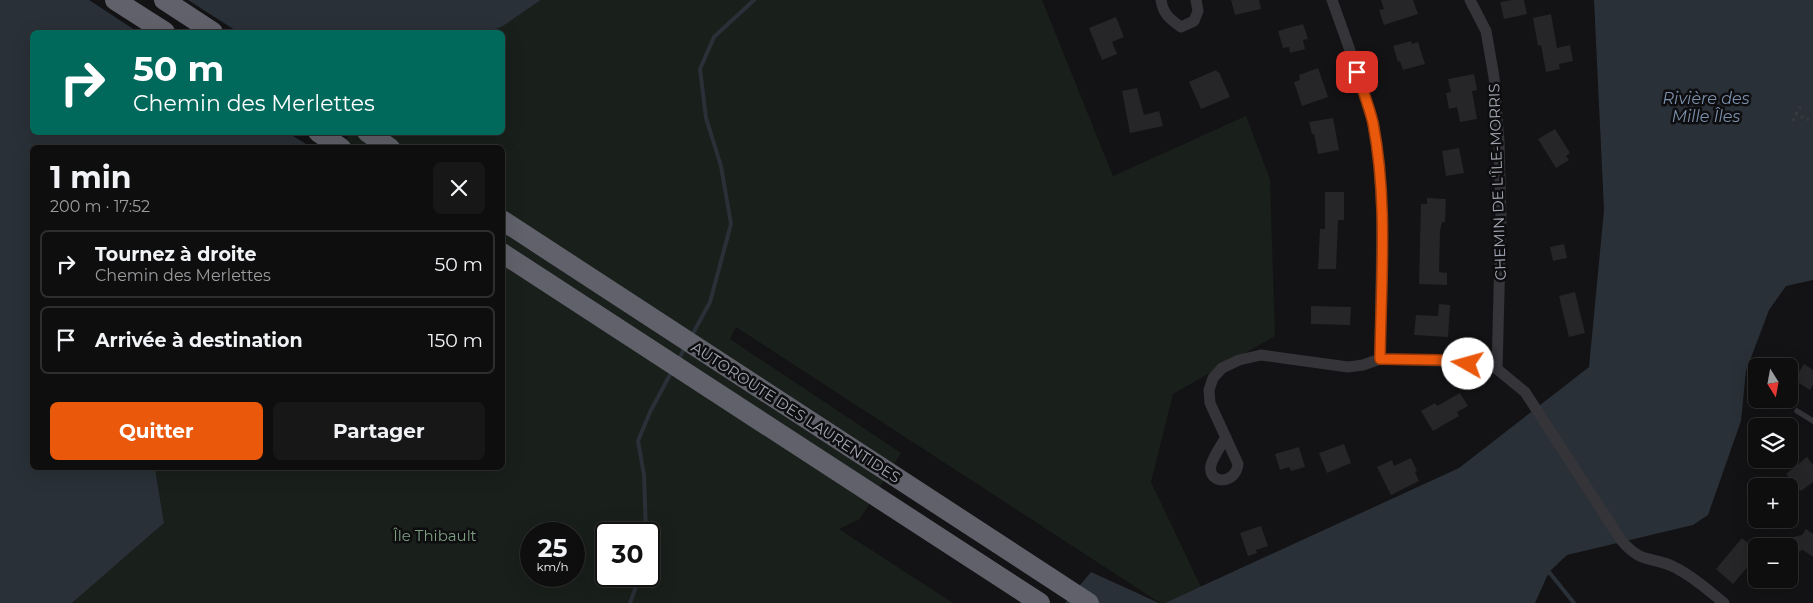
<!DOCTYPE html>
<html lang="fr">
<head>
<meta charset="utf-8">
<style>
	body { margin:0; font-family:Montserrat,sans-serif; background:#171718; color:#f1f3f6; height:100vh; display:flex; flex-direction:column; font-size:19px; white-space:nowrap }
	* { box-sizing:border-box; margin:0 }
	p { font-size:16px; color:#9b9c9e }
	.icon { flex:none; width:28px; height:28px; fill:none; stroke:currentColor; stroke-width:2; stroke-linecap:round; stroke-linejoin:round }
	.map { position:relative; flex:1; overflow:hidden }
	.side { position:absolute; left:30px; top:145px; width:475px; height:325px; display:flex; flex-direction:column; background:#0e0e0f; border-radius:8px; box-shadow:0 5px 20px #0002,0 0 0 1px #2e2e2f }
	.side>* { flex:none }
	.hud { position:absolute; left:30px; top:30px; width:475px; height:105px; border-radius:8px; box-shadow:0 5px 20px #0002,0 0 0 1px #2e2e2f; background:#00695c; color:#fff; overflow:hidden }
	.needle { width:32px; rotate:169deg }
	.buttons { position:absolute; left:1748px; top:358px; display:grid; gap:10px }
	.buttons a { display:grid; place-items:center; width:50px; height:50px; border-radius:8px; background:#0e0e0f; box-shadow:0 5px 20px #0002,0 0 0 1px #2e2e2f; font-size:25px }
	.speed { position:absolute; left:520px; top:522px; display:flex; gap:10px; font-size:25px; font-weight:700; text-align:center }
	.speed>* { display:grid; place-content:center; width:65px; height:65px; border-radius:50%; background:#0e0e0f; box-shadow:0 5px 20px #0002,0 0 0 1px #2e2e2f; line-height:1 }
	.speed small { font-size:12px; font-weight:400 }
	.speed .limit { border:2px solid #111; border-radius:8px; background:#fff; color:#111 }
	.pin { position:absolute; display:grid; place-items:center; width:42px; height:42px; color:#fff; margin:-21px; border-radius:10px; box-shadow:0 2px 8px #0006 }
	.me { position:absolute; width:55px; margin:-28px; rotate:277deg; stroke-linejoin:round; filter:drop-shadow(0 0 4px #0008) }
	.turn { display:flex; align-items:center; gap:18px; height:105px; padding:0 20px; font-size:22px }
	.turn .icon { width:65px; height:65px; stroke-width:2.5 }
	.turn b { display:block; font-size:35px; line-height:42px }
	.round { display:grid; place-items:center; flex:none; width:52px; height:52px; border-radius:8px; background:#171718 }
	.headline { display:flex; align-items:center; justify-content:space-between; height:85px; padding:0 20px }
	h1 { font-size:30px; font-weight:700; line-height:38px }
	.primary-button { display:flex; gap:10px; margin-top:auto; padding:10px 20px }
	.primary-button a { flex:1; height:58px; border-radius:8px; background:#ea580c; color:#fff; font-size:20px; font-weight:700; line-height:58px; text-align:center }
	.primary-button a+a { background:#171718; color:#f1f3f6 }
	ul { padding:0; list-style:none }
	li { display:flex; align-items:center; gap:15px; height:68px; margin:0 10px 8px; padding:0 10px; border:2px solid #2e2e2f; border-radius:8px }
	li div { flex:1 }
	li b { display:block; font-size:19px }
	li em { font-style:normal }
	.map>svg:first-child { display:block }
</style>
</head>
<body>
<div class="map">
<svg width="1813" height="603" viewBox="0 0 1813 603">
	<rect width="100%" height="100%" fill="#131214"/>
	<!-- green -->
	<path fill="#191f1a" fill-rule="evenodd" d="M541,0H1042L1113,176L1246,116L1270,179L1275,336L1173,394L1151,482L1201,587L1165,603H1160L736,327L730,339L901,453L860,519L839,529L953,603H72L164,523L155,468H502V148L335,147L349,133L502,132V32H489L503,26ZM531,534H574V576H531ZM606,534H649V576H606Z"/>
	<!-- water -->
	<g fill="#293037">
		<path d="M0,0H541L503,26L489,32H32V132L349,133L335,148H32V468H155L164,523L72,603H0Z"/>
		<path d="M1594,0H1813V280L1786,286L1769,310L1746,371L1741,421L1708,515L1693,525L1567,555L1549,572L1535,603H1165L1459,468L1589,367L1604,210Z"/>
		<path d="M1091,572L1159,603H1065Z"/>
	</g>
	<!-- pier -->
	<g fill="#131214">
		<path d="M89,0H188L238,32H138Z"/>
		<path d="M352,132L338,148L311,147L288,133Z"/>
	</g>
	<g fill="none" stroke-linecap="round" stroke-linejoin="round">
		<!-- stream -->
		<g stroke="#293037" stroke-width="4">
			<path d="M691,337L710,302L731,224L721,166L706,118L700,69L714,37L754,0"/>
			<path d="M678,361L685,347"/>
			<path d="M646,534L644,475L638,441L650,412L672,371"/>
			<path d="M1546,574L1549,572L1574,603"/>
			<path d="M630,603L640,576"/>
		</g>
	</g>
	<!-- building -->
	<g fill="#262528">
		<path d="M1231,0H1259L1261,9L1235,15Z"/>
		<path d="M1381,0H1413L1418,14L1384,25L1379,10L1384,9Z"/>
		<path d="M1512,0H1524L1527,14L1504,19L1500,2Z"/>
		<path d="M1551,14L1557,48L1570,45L1573,61L1559,64L1560,69L1546,72L1541,45L1538,46L1533,18Z"/>
		<path d="M1116,17L1124,37L1112,42L1117,54L1102,60L1089,28Z"/>
		<path d="M1303,24L1308,39L1303,40L1305,49L1290,53L1289,47L1283,48L1278,31Z"/>
		<path d="M1411,41L1412,44L1418,42L1425,64L1403,70L1400,61L1398,62L1393,46Z"/>
		<path d="M1318,68L1328,97L1302,106L1294,82L1300,80L1299,75Z"/>
		<path d="M1216,70L1218,73L1219,72L1230,97L1201,109L1189,82Z"/>
		<path d="M1474,74L1477,90L1472,91L1477,119L1460,122L1457,107L1449,109L1446,93L1451,92L1448,79Z"/>
		<path d="M1137,88L1144,115L1159,111L1163,126L1130,133L1122,91Z"/>
		<path d="M1333,118L1339,150L1318,154L1314,134H1312L1309,122Z"/>
		<path d="M1555,129L1570,153L1566,156L1569,160L1556,168L1538,139Z"/>
		<path d="M1459,148L1464,173L1446,176L1442,151Z"/>
		<path d="M1325,192H1344V220H1338L1336,269H1318L1320,229H1325Z"/>
		<path d="M1427,198L1446,199L1445,222H1442L1440,231L1439,272L1447,273V285L1419,284L1421,204H1427Z"/>
		<path d="M1564,244L1567,258L1553,261L1550,247Z"/>
		<path d="M1575,292L1585,333L1569,337L1559,296Z"/>
		<path d="M1439,304L1450,305L1448,337L1414,335L1416,315L1438,316Z"/>
		<path d="M1311,306L1351,307L1350,325L1311,324Z"/>
		<path d="M1804,364L1813,370V385L1810,390L1794,380Z"/>
		<path d="M1460,393L1468,406L1457,412L1459,416L1433,431L1421,411L1435,403L1437,406Z"/>
		<path d="M1344,444L1351,463L1327,473L1319,453Z"/>
		<path d="M1299,447L1305,467L1291,471L1289,467L1280,470L1275,454Z"/>
		<path d="M1807,457L1813,465V482L1801,491L1786,474Z"/>
		<path d="M1411,458L1417,471L1415,472L1419,481L1391,495L1377,467L1392,460L1394,466Z"/>
		<path d="M1261,526L1268,546L1256,550L1257,553L1248,556L1240,533Z"/>
		<path d="M1806,529L1813,534V557L1803,550L1789,555V538L1802,535Z"/>
		<path d="M1742,538L1756,550V557L1733,584L1716,569Z"/>
	</g>
	<g fill="none" stroke-linecap="round" stroke-linejoin="round">
		<!-- path -->
		<g stroke="#3a3b40" stroke-width="2.5" stroke-dasharray="2.5 4" stroke-linecap="butt">
			<path d="M1796,114L1802,104"/>
			<path d="M1793,121L1796,114L1813,122"/>
		</g>
		<!-- service -->
		<path stroke="#343439" stroke-width="5.5" d="M1797,411L1813,421"/>
		<!-- minor -->
		<g stroke="#343439" stroke-width="11">
			<path d="M1161,0C1163,14 1170,19 1181,27L1194,21L1198,11L1196,0"/>
			<path d="M1332,0L1352,56L1373,122L1379,163L1382,214L1380,359"/>
			<path d="M1470,0L1486,31L1494,77L1499,142L1501,217L1497,369"/>
			<path d="M1226,437C1221,446 1214,455 1211,465C1207,485 1236,485 1238,464L1210,403L1209,390L1213,378L1222,368L1239,360L1261,355L1348,367L1363,365L1380,359L1440,361L1481,365L1497,369L1525,392L1621,540C1643,566 1652,555 1676,568C1694,577 1709,591 1724,603"/>
		</g>
		<!-- motorway -->
		<g stroke="#60616a" stroke-width="20">
			<path d="M115,0L165,32"/>
			<path d="M164,0L213,32"/>
			<path d="M318,132L341,148"/>
			<path d="M367,132L390,148"/>
			<path d="M502,220L1089,603"/>
			<path d="M502,253L1040,603"/>
		</g>
	</g>
	<g fill="none" stroke-linecap="round" stroke-linejoin="round">
		<!-- route casing -->
		<g stroke="#983908" stroke-width="12">
			<path id="route" d="M1357,72C1362,89 1369,106 1373,123C1388,200 1381,281 1380,359L1440,360L1468,364"/>
		</g>
		<!-- route -->
		<use href="#route" stroke="#ea580c" stroke-width="9"/>
	</g>
	<g text-anchor="middle" dominant-baseline="central" stroke-width="5" stroke-linejoin="round" paint-order="stroke">
		<!-- street labels -->
		<g font-size="15" fill="#a4a8b4" stroke="#0e0d0f">
			<text transform="translate(1497 182) rotate(-92)">CHEMIN DE L'ÎLE-MORRIS</text>
			<text transform="translate(796 412) rotate(33)">AUTOROUTE DES LAURENTIDES</text>
		</g>
		<!-- park labels -->
		<g font-size="15" fill="#7c9f82" stroke="#0e0d0f">
			<text x="435" y="535">Île Thibault</text>
		</g>
		<!-- water labels -->
		<g font-size="16" font-style="italic" fill="#7c92ae" stroke="#0e0d0f">
			<text x="1706" y="98">Rivière des<tspan x="1706" dy="18">Mille Îles</tspan></text>
		</g>
	</g>
</svg>
<div class="buttons">
<a><svg class="needle" viewBox="-14 -14 28 28"><path d="M0-13l5 13h-10z" fill="#e53935"/><path d="M0 13l5-13h-10z" fill="#9b9c9e"/></svg></a>
<a><svg class="icon" aria-label="layers" viewBox="0 0 24 24"><path d="M12 4l9 5-9 5-9-5zM3 14l9 5 9-5"/></svg></a>
<a>+</a>
<a>−</a>
</div>
<div class="speed"><div>25<small>km/h</small></div><div class="limit">30</div></div>
<div class="pin" style="left:1357px;top:72px;background:#d93025"><svg class="icon" aria-label="arrive" viewBox="0 0 24 24"><path d="M6 21V4h12l-3 4 3 4H6"/></svg></div>
<svg class="me" style="left:1468px;top:364px" viewBox="-20 -20 40 40"><circle r="19" fill="#fff"/><path d="M0-13L10 11 0 6-10 11z" fill="#ea580c"/></svg>
<div class="hud">
<div class="turn"><svg class="icon" aria-label="right" viewBox="0 0 24 24"><path d="M7 20v-9h11M14 6l5 5-5 5"/></svg><div><b>50 m</b>Chemin des Merlettes</div></div>
</div>
<section class="side">
<div class="headline"><div><h1>1 min</h1><p>200 m · 17:52</p></div><a class="round"><svg class="icon" aria-label="close" viewBox="0 0 24 24"><path d="M6 6l12 12M18 6L6 18"/></svg></a></div>
<ul>
<li><svg class="icon" aria-label="right" viewBox="0 0 24 24"><path d="M7 20v-9h11M14 6l5 5-5 5"/></svg><div><b>Tournez à droite</b><p>Chemin des Merlettes</p></div><em>50 m</em></li>
<li><svg class="icon" aria-label="arrive" viewBox="0 0 24 24"><path d="M6 21V4h12l-3 4 3 4H6"/></svg><div><b>Arrivée à destination</b></div><em>150 m</em></li>
</ul>
<div class="primary-button"><a>Quitter</a><a>Partager</a></div>
</section>
</div>
</body>
</html>
